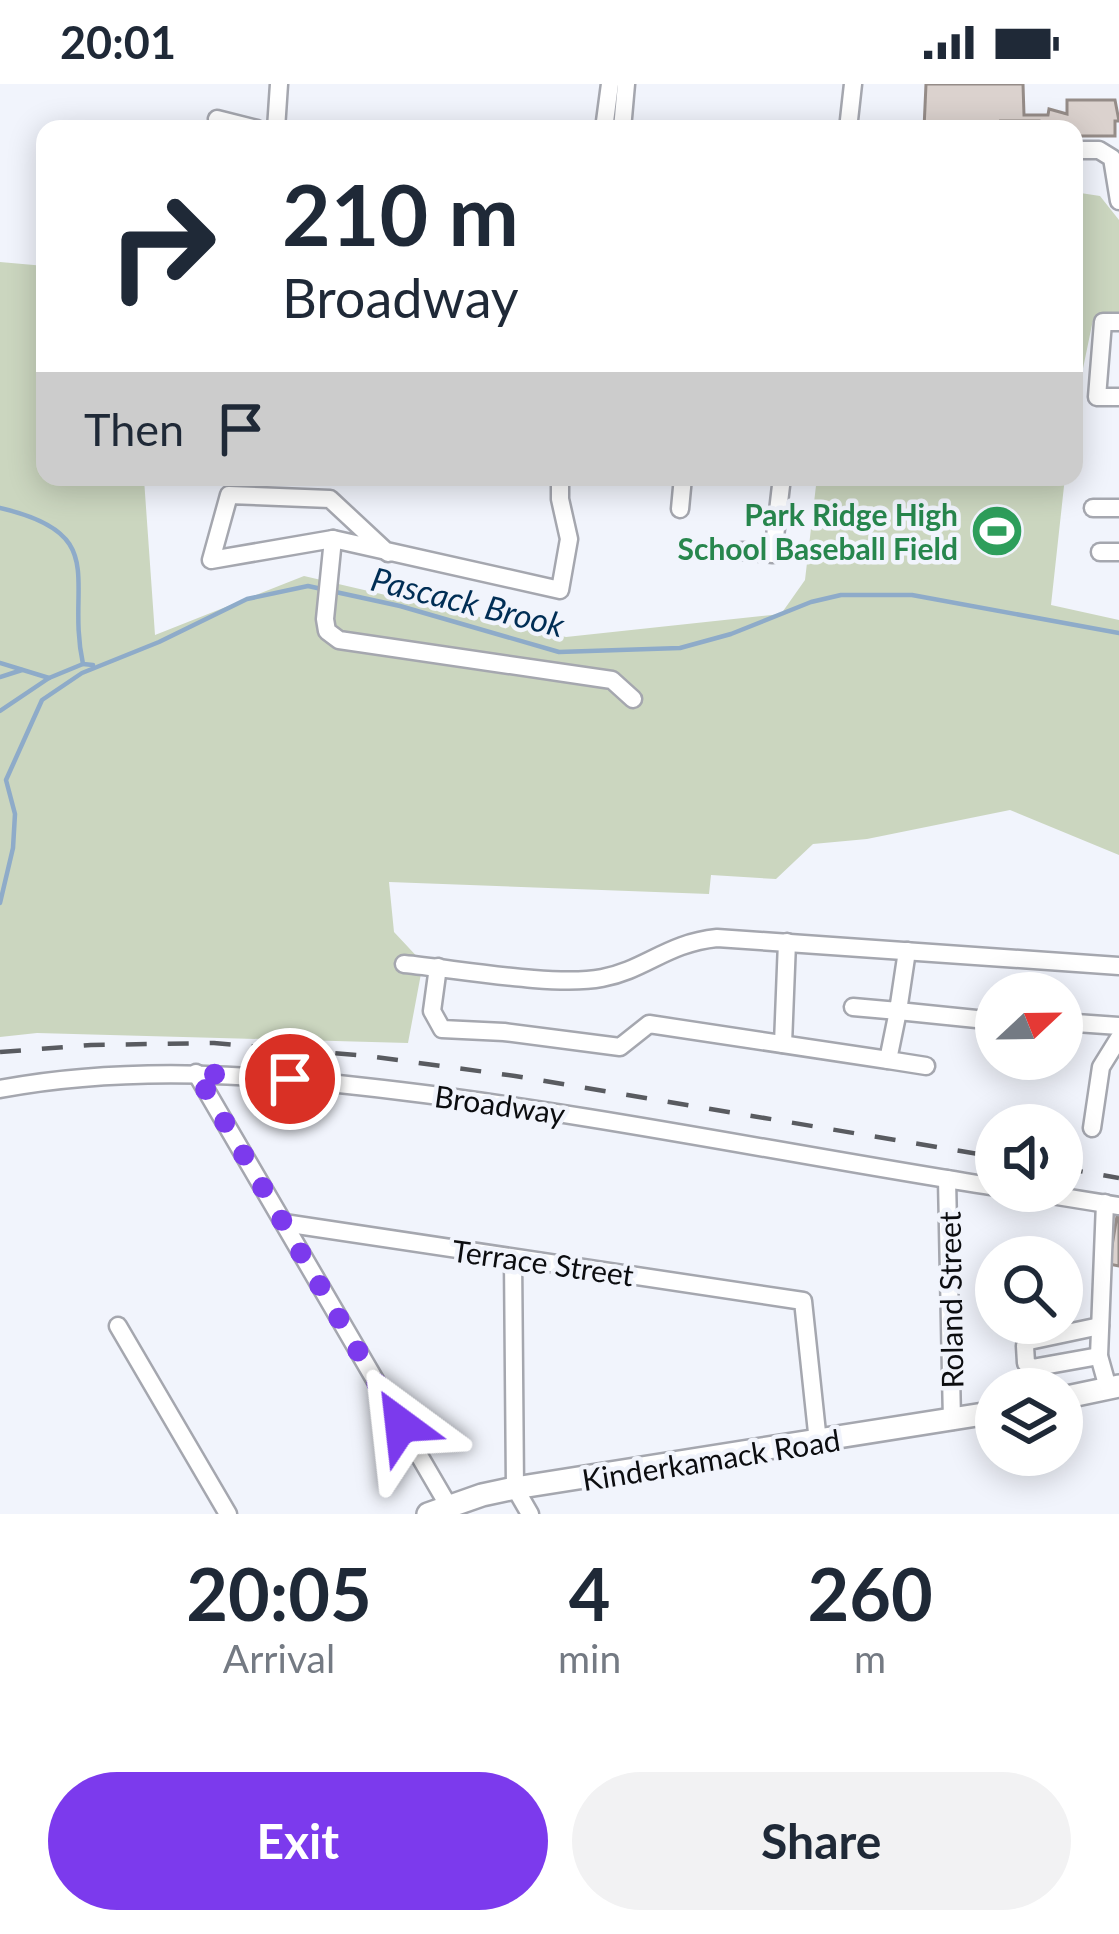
<!DOCTYPE html>
<html lang="en">
<head>
<meta charset="utf-8">
<style>
	body { margin:0; font-family:Lato,sans-serif; background:#f2f2f3; color:#1f2937; height:100vh; display:flex; flex-direction:column; font-size:45px; white-space:nowrap }
	* { box-sizing:border-box; margin:0 }
	p { font-size:39px; color:#747a83 }
	.icon { flex:none; width:66px; height:66px; fill:none; stroke:currentColor; stroke-width:2; stroke-linecap:round; stroke-linejoin:round }
	.map { position:relative; height:1430px; overflow:hidden }
	.panel { display:flex; flex-direction:column; background:#fff; flex:1 }
	.panel>* { flex:none }
	.banner { position:absolute; left:36px; top:36px; width:1047px; height:366px; border-radius:24px; box-shadow:0 6px 30px #0003; background:#fff; color:#1f2937; overflow:hidden }
	.needle { width:78px; rotate:68deg }
	.buttons { position:absolute; left:975px; top:888px; display:grid; gap:24px }
	.buttons a { display:grid; place-items:center; width:108px; height:108px; border-radius:50%; background:#fff; box-shadow:0 6px 30px #0003; font-size:60px }
	.pin { position:absolute; display:grid; place-items:center; width:102px; height:102px; color:#fff; margin:-51px; border:6px solid #fff; border-radius:50%; box-shadow:0 3px 12px #0007 }
	.me { position:absolute; width:132px; margin:-66px; rotate:330deg; stroke-linejoin:round; filter:drop-shadow(0 0 9px #0008) }
	.turn { display:flex; align-items:center; gap:42px; height:252px; padding:0 48px; font-size:54px }
	.turn .icon { width:156px; height:156px; stroke-width:2.5 }
	.turn b { display:block; font-size:84px; line-height:102px }
	.then { display:flex; align-items:center; height:114px; padding:0 48px; background:#0003; gap:24px; font-size:45px }
	.eta { display:flex; justify-content:space-evenly; align-items:center; height:204px; text-align:center }
	.eta b { font-size:72px; font-weight:700; line-height:84px }
	.button { display:flex; gap:24px; margin-top:auto; padding:24px 48px }
	.button a { flex:1; height:138px; border-radius:72px; background:#7c3aed; color:#fff; font-size:48px; font-weight:700; line-height:138px; text-align:center }
	.button a+a { background:#f2f2f3; color:#1f2937 }
	.status { display:flex; justify-content:space-between; align-items:center; height:84px; padding:0 60px; background:#fff; direction:ltr }
	.status svg { height:33px; fill:currentColor }
	.map>svg:first-child { display:block }
</style>
</head>
<body>
<div class="status"><b>20:01</b><svg viewBox="0 0 49 12"><path d="M0 12V9h3v3zM5 12V6h3v6zM10 12V3h3v9zM15 12V0h3v12zM26 1h20v11H26zM47 4h2v5h-2z"/></svg></div>
<div class="map">
<svg width="1119" height="1430" viewBox="0 0 1119 1430">
	<rect width="100%" height="100%" fill="#f1f4fc"/>
	<!-- green -->
	<g fill="#cbd6bf">
		<path d="M1074,108L1100,112L1119,136V235L1093,236L1074,328Z"/>
		<path d="M0,178L45,182V393H163L144,395L155,551L304,492L566,553L781,530L805,496L817,393H1065L1051,521L1119,536V771L1010,726L867,755L813,760L776,795L711,791L709,810L389,798L394,848L423,879L408,959L37,949L0,953Z"/>
	</g>
	<g fill="none" stroke-linecap="round" stroke-linejoin="round">
		<!-- stream -->
		<g stroke="#8eabc9" stroke-width="4.5">
			<path d="M0,424C113,450 65,498 83,580L93,581"/>
			<path d="M0,579L49,594"/>
			<path d="M0,593L22,586"/>
			<path d="M0,627L49,594L83,580"/>
			<path d="M0,819L13,764L15,730L6,696L42,616L82,589L159,558L247,515L308,502L400,522L559,568L680,564L731,550L811,518L841,511H912L1119,549"/>
		</g>
	</g>
	<!-- building -->
	<g fill="#dbd2ce" stroke="#958c88" stroke-width="3">
		<path d="M926,0H1023L1024,31H1048L1049,25L1067,30V16H1115L1119,37H1115V52H1074V45H1039V37H1000L994,45H924Z"/>
		<path d="M1117,1132L1119,1133V1182L1109,1180Z"/>
	</g>
	<g fill="none" stroke-linecap="round" stroke-linejoin="round">
		<!-- minor casing -->
		<g stroke="#a5a7af" stroke-width="21">
			<g id="minor">
				<path d="M217,35L257,45"/>
				<path d="M276,45L279,0"/>
				<path d="M604,45L610,0"/>
				<path d="M622,45L626,0"/>
				<path d="M848,45L853,0"/>
				<path d="M1074,66H1099L1112,74L1119,117"/>
				<path d="M1119,238H1103L1097,313H1119"/>
				<path d="M1093,424H1119"/>
				<path d="M680,425L683,393"/>
				<path d="M333,455L325,535L327,547L339,556L612,596L633,615"/>
				<path d="M742,467L773,470L782,393"/>
				<path d="M1100,468H1119"/>
				<path d="M388,469L330,415L229,411L211,476L333,455L560,506L569,455L560,415V393"/>
				<path d="M404,880C457,885 554,903 602,894C645,886 667,859 717,854L1119,882"/>
				<path d="M438,883L432,927L442,945L504,948L620,963L649,940L888,976"/>
				<path d="M853,923L898,927L907,867"/>
				<path d="M1062,938L1119,942"/>
				<path d="M783,960L787,858"/>
				<path d="M926,982L888,976L898,927L996,937"/>
				<path d="M196,989L448,1421"/>
				<path d="M0,1005C133,980 267,991 400,1007C600,1031 797,1072 996,1103"/>
				<path d="M1092,1044L1101,983L1119,954"/>
				<path d="M947,1095L952,1337"/>
				<path d="M1026,1107L1119,1122"/>
				<path d="M1105,1119L1099,1272L1108,1304"/>
				<path d="M284,1139L803,1217L818,1358"/>
				<path d="M513,1174L515,1404L530,1430"/>
				<path d="M118,1242L228,1430"/>
				<path d="M1099,1272L1032,1284L1026,1279L1025,1262L1029,1257L1100,1242"/>
			</g>
		</g>
		<!-- major casing -->
		<g stroke="#a5a7af" stroke-width="26">
			<g id="major">
				<path d="M1062,1314L1119,1302"/>
				<path d="M428,1430L482,1411L515,1404L996,1328"/>
			</g>
		</g>
		<!-- minor -->
		<use href="#minor" stroke="#fff" stroke-width="16"/>
		<!-- major -->
		<use href="#major" stroke="#fff" stroke-width="21"/>
		<!-- rail -->
		<g stroke="#595b60" stroke-width="4.5" stroke-dasharray="21 21" stroke-linecap="butt">
			<path d="M0,968L91,961L214,959L368,972L515,992L996,1073"/>
			<path d="M1062,1084L1119,1094"/>
		</g>
	</g>
	<g fill="none" stroke-linecap="round" stroke-linejoin="round">
		<!-- route -->
		<path stroke="#7c3aed" stroke-width="21" stroke-dasharray="0 37.8" d="M290,995L196,989L401,1341"/>
	</g>
	<!-- icons -->
	<defs>
		<g id="stadium-disc" transform="scale(2.7)"><circle r="9.5" fill="#2e9e5b" stroke="#f1f4fc"/><path d="M0-5a6.5 5 0 1 0 0 10a6.5 5 0 1 0 0-10ZM-3.5-1.8h7v3.6h-7Z" fill="#fff"/></g>
	</defs>
	<g fill-rule="evenodd">
		<use href="#stadium-disc" x="997" y="447"/>
	</g>
	<g text-anchor="middle" dominant-baseline="central" stroke-width="9" stroke-linejoin="round" paint-order="stroke">
		<!-- leisure labels -->
		<g font-size="30" font-weight="bold" fill="#27864d" stroke="#f1f4fc" text-anchor="end">
			<text x="958" y="430">Park Ridge High<tspan x="958" dy="34">School Baseball Field</tspan></text>
		</g>
		<!-- street labels -->
		<g font-size="30" fill="#0c0d10" stroke="#f1f4fc">
			<text transform="translate(500 1020) rotate(8)">Broadway</text>
			<text transform="translate(543 1178) rotate(8)">Terrace Street</text>
			<text transform="translate(950 1216) rotate(-91)">Roland Street</text>
			<text transform="translate(711 1375) rotate(-9)">Kinderkamack Road</text>
		</g>
		<!-- water labels -->
		<g font-size="33" font-style="italic" fill="#002e55" stroke="#f1f4fc">
			<text transform="translate(468 517) rotate(14)">Pascack Brook</text>
		</g>
	</g>
</svg>
<div class="buttons">
<a><svg class="needle" viewBox="-14 -14 28 28"><path d="M0-13l5 13h-10z" fill="#e53935"/><path d="M0 13l5-13h-10z" fill="#747a83"/></svg></a>
<a><svg class="icon" aria-label="sound" viewBox="0 0 24 24"><path d="M4 9h4l5-4v14l-5-4H4zM17 9q2 3 0 6"/></svg></a>
<a><svg class="icon" aria-label="search" viewBox="0 0 24 24"><circle cx="10" cy="10" r="6"/><path d="M15 15l6 6"/></svg></a>
<a><svg class="icon" aria-label="layers" viewBox="0 0 24 24"><path d="M12 4l9 5-9 5-9-5zM3 14l9 5 9-5"/></svg></a>
</div>
<div class="pin" style="left:290px;top:995px;background:#d93025"><svg class="icon" aria-label="arrive" viewBox="0 0 24 24"><path d="M6 21V4h12l-3 4 3 4H6"/></svg></div>
<svg class="me" style="left:401px;top:1341px" viewBox="-20 -20 40 40"><path d="M0-17L14 15 0 8-14 15z" fill="#7c3aed" stroke="#fff" stroke-width="4"/></svg>
<div class="banner">
<div class="turn"><svg class="icon" aria-label="right" viewBox="0 0 24 24"><path d="M7 20v-9h11M14 6l5 5-5 5"/></svg><div><b>210 m</b>Broadway</div></div>
<div class="then">Then<svg class="icon" aria-label="arrive" viewBox="0 0 24 24"><path d="M6 21V4h12l-3 4 3 4H6"/></svg></div>
</div>
</div>
<section class="panel">
<div class="eta">
<div><b>20:05</b><p>Arrival</p></div>
<div><b>4</b><p>min</p></div>
<div><b>260</b><p>m</p></div>
</div>
<div class="button"><a>Exit</a><a>Share</a></div>
</section>
</body>
</html>
